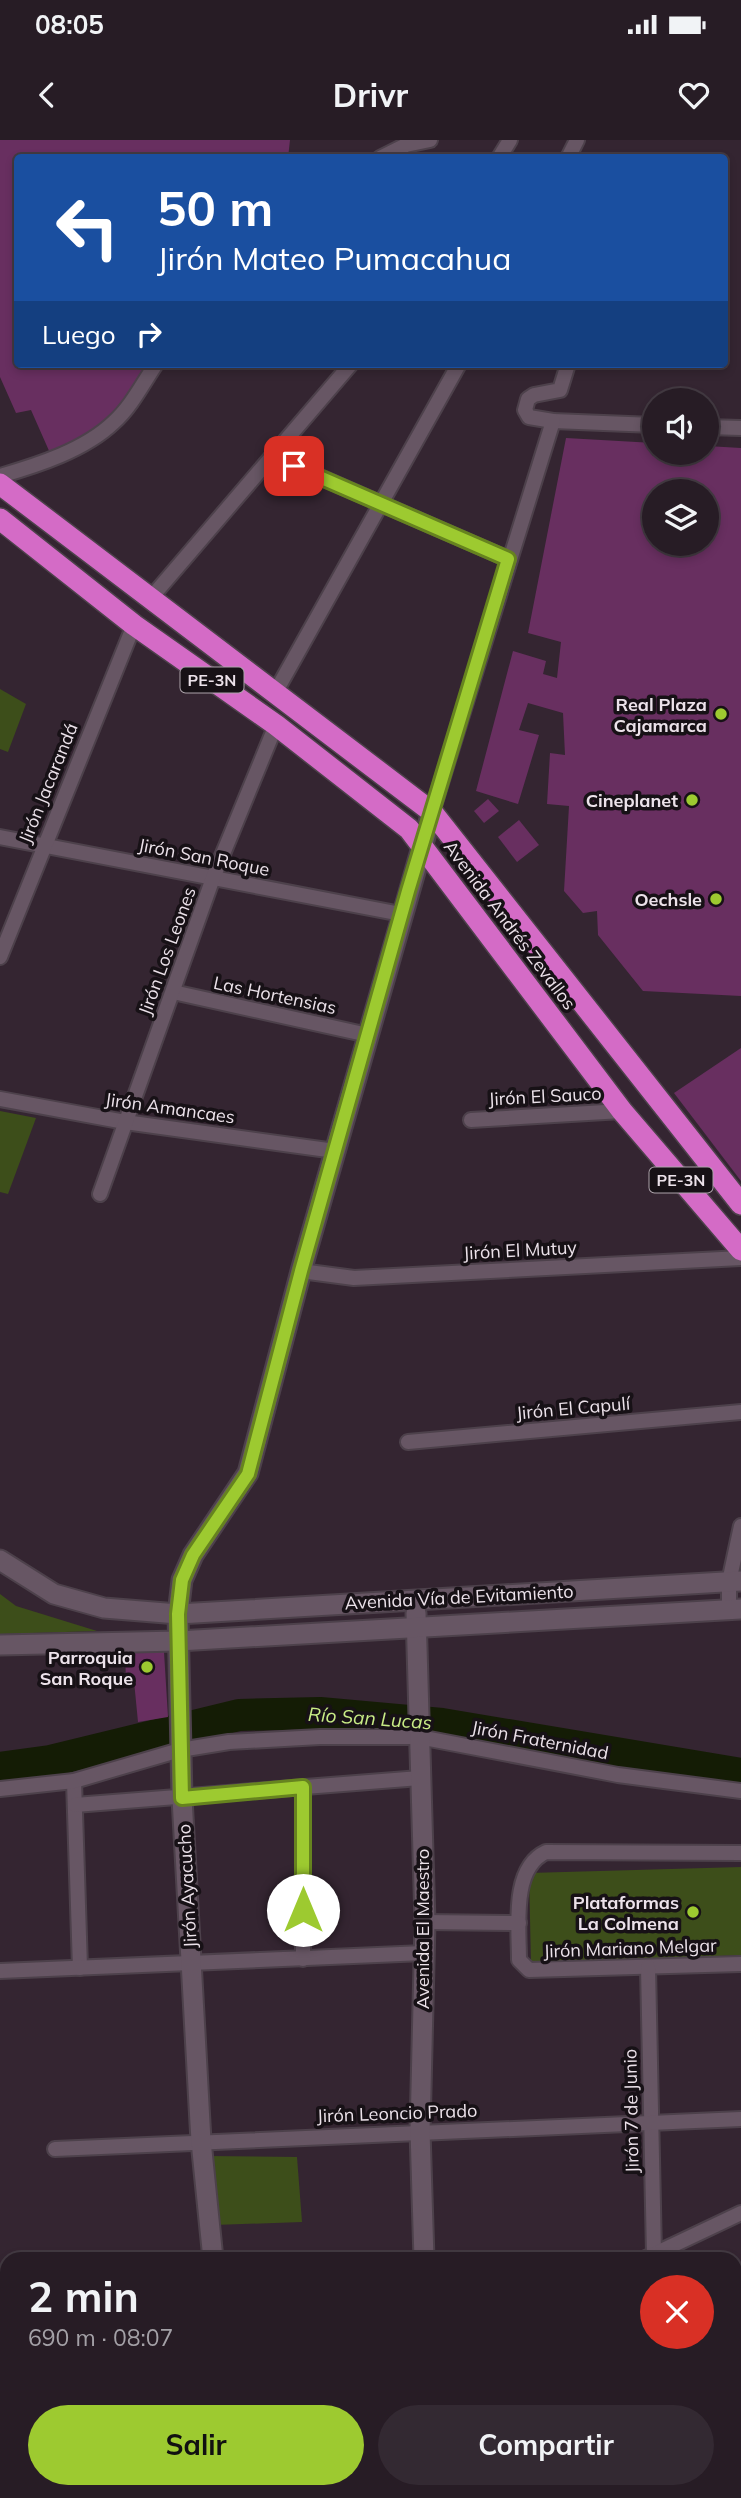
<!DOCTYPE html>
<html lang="es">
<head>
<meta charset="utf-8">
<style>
	body { margin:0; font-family:Mulish,sans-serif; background:#332932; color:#f1f3f6; height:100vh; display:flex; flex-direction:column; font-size:26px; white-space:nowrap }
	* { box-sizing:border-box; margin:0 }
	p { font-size:23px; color:#a4a1a7 }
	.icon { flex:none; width:38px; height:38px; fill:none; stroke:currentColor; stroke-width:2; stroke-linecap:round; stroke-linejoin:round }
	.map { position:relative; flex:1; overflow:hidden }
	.panel { position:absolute; left:0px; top:2112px; width:742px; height:247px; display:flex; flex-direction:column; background:#271c25; border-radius:21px 21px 0 0; box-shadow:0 4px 10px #0003,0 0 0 2px #433a42 }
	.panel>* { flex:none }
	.hud { position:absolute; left:14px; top:14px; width:714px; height:214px; border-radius:7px; box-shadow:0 4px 10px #0003,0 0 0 2px #433a42; background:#1a4fa0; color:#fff; overflow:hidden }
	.buttons { position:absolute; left:642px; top:248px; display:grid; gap:14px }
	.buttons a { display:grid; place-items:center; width:77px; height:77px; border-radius:50%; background:#271c25; box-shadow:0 4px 10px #0003,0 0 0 2px #433a42; font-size:35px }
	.pin { position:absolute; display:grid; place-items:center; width:60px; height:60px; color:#fff; margin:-30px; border-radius:14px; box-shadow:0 4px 10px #0006 }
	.me { position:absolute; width:77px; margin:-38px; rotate:0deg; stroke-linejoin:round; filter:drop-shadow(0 0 5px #0008) }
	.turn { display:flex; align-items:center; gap:24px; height:147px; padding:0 28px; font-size:32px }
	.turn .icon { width:91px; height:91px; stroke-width:2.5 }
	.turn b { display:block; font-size:49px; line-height:60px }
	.then { display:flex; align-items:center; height:66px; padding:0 28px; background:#0003; gap:14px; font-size:26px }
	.round { display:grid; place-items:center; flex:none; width:74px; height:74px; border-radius:37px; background:#332932 }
	.headline { display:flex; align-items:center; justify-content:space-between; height:119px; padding:0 28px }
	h1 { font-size:42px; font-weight:700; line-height:52px }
	.primary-button { display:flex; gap:14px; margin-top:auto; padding:14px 28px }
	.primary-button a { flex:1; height:80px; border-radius:42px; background:#9dca30; color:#111; font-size:28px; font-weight:700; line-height:80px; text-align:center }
	.primary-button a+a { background:#332932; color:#f1f3f6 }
	.status { display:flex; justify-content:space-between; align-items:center; height:49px; padding:0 35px; background:#271c25; direction:ltr }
	.status svg { height:19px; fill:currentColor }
	header { display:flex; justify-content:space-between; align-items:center; height:91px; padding:0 28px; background:#271c25; font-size:32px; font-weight:700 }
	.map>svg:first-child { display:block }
</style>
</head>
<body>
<div class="status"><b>08:05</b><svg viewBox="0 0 49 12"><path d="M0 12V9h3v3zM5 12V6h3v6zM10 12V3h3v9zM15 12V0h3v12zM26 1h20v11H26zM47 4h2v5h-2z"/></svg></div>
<header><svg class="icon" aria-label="back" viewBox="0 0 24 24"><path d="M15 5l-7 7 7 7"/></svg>Drivr<svg class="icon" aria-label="heart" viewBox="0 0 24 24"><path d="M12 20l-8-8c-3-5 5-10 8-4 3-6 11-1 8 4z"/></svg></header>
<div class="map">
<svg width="741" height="2358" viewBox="0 0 741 2358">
	<rect width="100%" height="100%" fill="#342531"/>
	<!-- green -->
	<g fill="#3d4e1a">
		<path d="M0,549L26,564L8,612L0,609Z"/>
		<path d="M0,971L36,978L8,1054L0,1052Z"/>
		<path d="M0,1454L16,1466L97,1491L0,1494Z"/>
		<path d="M741,1727V1815L531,1824L529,1733Z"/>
		<path d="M206,2016L297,2017L302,2082L214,2085Z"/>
		<path d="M92,2352H213L214,2358H93Z"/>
	</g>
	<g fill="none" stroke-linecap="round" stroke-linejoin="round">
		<!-- river -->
		<path stroke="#141c05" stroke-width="32" d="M0,1628L50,1621L239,1575L320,1573L442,1584L741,1634"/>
	</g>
	<!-- building -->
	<g fill="#682f60" fill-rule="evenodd">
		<path d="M0,0H290L288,18H18V224H150L99,293L50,313L31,270L16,273L0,237Z"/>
		<path d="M566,298L654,303V313H707V306L741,308V856L643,851L598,795L597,771L583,773L564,751L569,666L547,664L550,613L565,615L563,573L528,563L519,590L539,595L518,664L476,651L513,511L546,521L543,534L557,538L561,502L528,493ZM654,352H707V404H654Z"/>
		<path d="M488,659L499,671L484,683L474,671Z"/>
		<path d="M519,680L539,705L517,722L498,697Z"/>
		<path d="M741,908V1041L674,953Z"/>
		<path d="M125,1512H164L168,1577L138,1582L134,1541H126Z"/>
	</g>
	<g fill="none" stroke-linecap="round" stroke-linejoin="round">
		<!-- street casing -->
		<g stroke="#4d414b" stroke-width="18">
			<g id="street">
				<path d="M380,18L406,5L430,0"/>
				<path d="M499,18L510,0"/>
				<path d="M568,18L577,0"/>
				<path d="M553,281L654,285"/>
				<path d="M707,287L741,288"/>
				<path d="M272,316L508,419"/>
				<path d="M0,336C38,325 85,310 114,282C131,267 143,243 156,224"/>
				<path d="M150,459L351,224"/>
				<path d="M275,553L459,224"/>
				<path d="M432,672L553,281L529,277L525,270L528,259L534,255L560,250L568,224"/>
				<path d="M0,697L401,774"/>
				<path d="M0,817L134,485"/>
				<path d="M173,852L368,895"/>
				<path d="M0,959L125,982L335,1011"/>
				<path d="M471,980L622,971"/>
				<path d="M100,1054L213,738L276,585"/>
				<path d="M301,1131L354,1138L741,1118"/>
				<path d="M408,1302L741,1272"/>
				<path d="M729,1469V1442L741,1386"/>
				<path d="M74,1641L80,1828"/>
				<path d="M0,1649L74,1641L180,1610L229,1602L320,1597H419L618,1635L741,1651"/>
				<path d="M75,1665L420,1638"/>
				<path d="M741,1713L546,1712C511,1728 519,1787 519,1820L529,1830L741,1824"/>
				<path d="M425,1782L519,1783"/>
				<path d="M303,1819V1647"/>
				<path d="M648,1827L654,2114"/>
				<path d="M0,1831L424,1813"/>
				<path d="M55,2009L741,1979"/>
				<path d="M644,2119L741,2073"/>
				<path d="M0,2206L7,2205"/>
				<path d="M735,2328L741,2323"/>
				<path d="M702,2358L709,2352"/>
			</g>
		</g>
		<!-- secondary casing -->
		<g stroke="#4d414b" stroke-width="23">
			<g id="secondary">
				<path d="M0,1420L54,1454L104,1468L178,1474L741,1441"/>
				<path d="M416,1473L425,1782L420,1991L424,2119"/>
				<path d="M0,1505L178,1501L741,1469"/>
				<path d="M213,2119L201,2001L182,1658L178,1474L182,1440L193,1415L248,1333L301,1131L432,672"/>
				<path d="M232,2352V2358"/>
				<path d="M439,2352L440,2358"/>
			</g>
		</g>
		<!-- highway casing -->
		<g stroke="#4d414b" stroke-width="24">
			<g id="highway">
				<path d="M0,344L432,672L741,1064"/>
				<path d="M0,379L134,485L276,585L409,689L622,971L741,1110"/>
			</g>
		</g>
		<!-- street -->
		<use href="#street" stroke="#675664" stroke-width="14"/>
		<!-- secondary -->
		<use href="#secondary" stroke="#675664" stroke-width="19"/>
		<!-- highway -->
		<use href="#highway" stroke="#d46bc6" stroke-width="21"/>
	</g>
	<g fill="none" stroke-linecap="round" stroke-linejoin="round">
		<!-- route casing -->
		<g stroke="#66831f" stroke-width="18">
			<path id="route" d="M294,326L508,419L408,751L301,1131L248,1334L193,1415L182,1440L178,1474L182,1658L303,1647V1770"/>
		</g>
		<!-- route -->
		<use href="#route" stroke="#9dca30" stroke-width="12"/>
	</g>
	<!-- markers -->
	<g fill="#9dca30" stroke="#171116" stroke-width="2.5">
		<circle cx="721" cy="574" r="7"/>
		<circle cx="692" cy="660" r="7"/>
		<circle cx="716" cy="759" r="7"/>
		<circle cx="147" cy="1527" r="7"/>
		<circle cx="693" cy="1772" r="7"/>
	</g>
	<g text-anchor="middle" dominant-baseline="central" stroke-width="7" stroke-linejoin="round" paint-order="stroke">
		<!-- shield labels -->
		<g fill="#171116" stroke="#aca3aa" stroke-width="2">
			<rect x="180.5" y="527.5" width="63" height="25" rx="5"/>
			<rect x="649.5" y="1027.5" width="63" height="25" rx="5"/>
		</g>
		<g font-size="16" font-weight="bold" fill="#ece2ea">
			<text x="212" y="540">PE-3N</text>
			<text x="681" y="1040">PE-3N</text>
		</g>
		<!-- poi labels -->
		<g font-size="18" font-weight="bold" fill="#ece2ea" stroke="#171116" text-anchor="end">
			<text x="707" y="564">Real Plaza<tspan x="707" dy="21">Cajamarca</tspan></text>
			<text x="678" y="660">Cineplanet</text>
			<text x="702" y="759">Oechsle</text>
			<text x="133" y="1517">Parroquia<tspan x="133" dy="21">San Roque</tspan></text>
			<text x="679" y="1762">Plataformas<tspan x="679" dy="21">La Colmena</tspan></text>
		</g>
		<!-- street labels -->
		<g font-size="18" fill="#ece2ea" stroke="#171116">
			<text transform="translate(48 643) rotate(-68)">Jirón Jacarandá</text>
			<text transform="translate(204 717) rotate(11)">Jirón San Roque</text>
			<text transform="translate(510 785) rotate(53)">Avenida Andrés Zevallos</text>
			<text transform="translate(167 811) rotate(-70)">Jirón Los Leones</text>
			<text transform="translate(275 855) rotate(12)">Las Hortensias</text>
			<text transform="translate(545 956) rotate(-3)">Jirón El Sauco</text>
			<text transform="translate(170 968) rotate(8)">Jirón Amancaes</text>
			<text transform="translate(520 1110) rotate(-3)">Jirón El Mutuy</text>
			<text transform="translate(573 1268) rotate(-5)">Jirón El Capulí</text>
			<text transform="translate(459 1457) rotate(-3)">Avenida Vía de Evitamiento</text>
			<text transform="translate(540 1600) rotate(11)">Jirón Fraternidad</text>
			<text transform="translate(187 1746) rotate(-93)">Jirón Ayacucho</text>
			<text transform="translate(422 1789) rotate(-90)">Avenida El Maestro</text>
			<text transform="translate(630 1808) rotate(-2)">Jirón Mariano Melgar</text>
			<text transform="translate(631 1971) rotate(-91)">Jirón 7 de Junio</text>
			<text transform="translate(397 1973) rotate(-2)">Jirón Leoncio Prado</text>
		</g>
		<!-- water labels -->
		<g font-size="19" font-style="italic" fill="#c8ec86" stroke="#171116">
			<text transform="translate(370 1578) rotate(4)">Río San Lucas</text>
		</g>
	</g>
</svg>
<div class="buttons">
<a><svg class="icon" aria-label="sound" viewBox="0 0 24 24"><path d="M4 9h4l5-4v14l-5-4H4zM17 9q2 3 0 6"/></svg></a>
<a><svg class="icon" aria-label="layers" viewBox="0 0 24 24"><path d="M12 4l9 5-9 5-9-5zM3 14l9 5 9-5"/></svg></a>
</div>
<div class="pin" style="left:294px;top:326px;background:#d93025"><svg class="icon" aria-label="arrive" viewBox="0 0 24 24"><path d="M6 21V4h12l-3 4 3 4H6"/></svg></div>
<svg class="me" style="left:303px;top:1770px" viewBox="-20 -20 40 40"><circle r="19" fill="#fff"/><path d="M0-13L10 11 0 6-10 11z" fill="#9dca30"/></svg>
<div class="hud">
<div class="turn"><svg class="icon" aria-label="left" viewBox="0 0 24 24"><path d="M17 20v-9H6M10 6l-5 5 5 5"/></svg><div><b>50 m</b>Jirón Mateo Pumacahua</div></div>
<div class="then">Luego<svg class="icon" aria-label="right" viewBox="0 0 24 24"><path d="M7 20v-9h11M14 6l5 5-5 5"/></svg></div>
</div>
<section class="panel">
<div class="headline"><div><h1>2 min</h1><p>690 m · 08:07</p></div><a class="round" style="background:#d93025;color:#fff"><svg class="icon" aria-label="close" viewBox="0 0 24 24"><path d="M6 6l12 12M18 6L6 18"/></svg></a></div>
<div class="primary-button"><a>Salir</a><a>Compartir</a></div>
</section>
</div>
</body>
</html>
